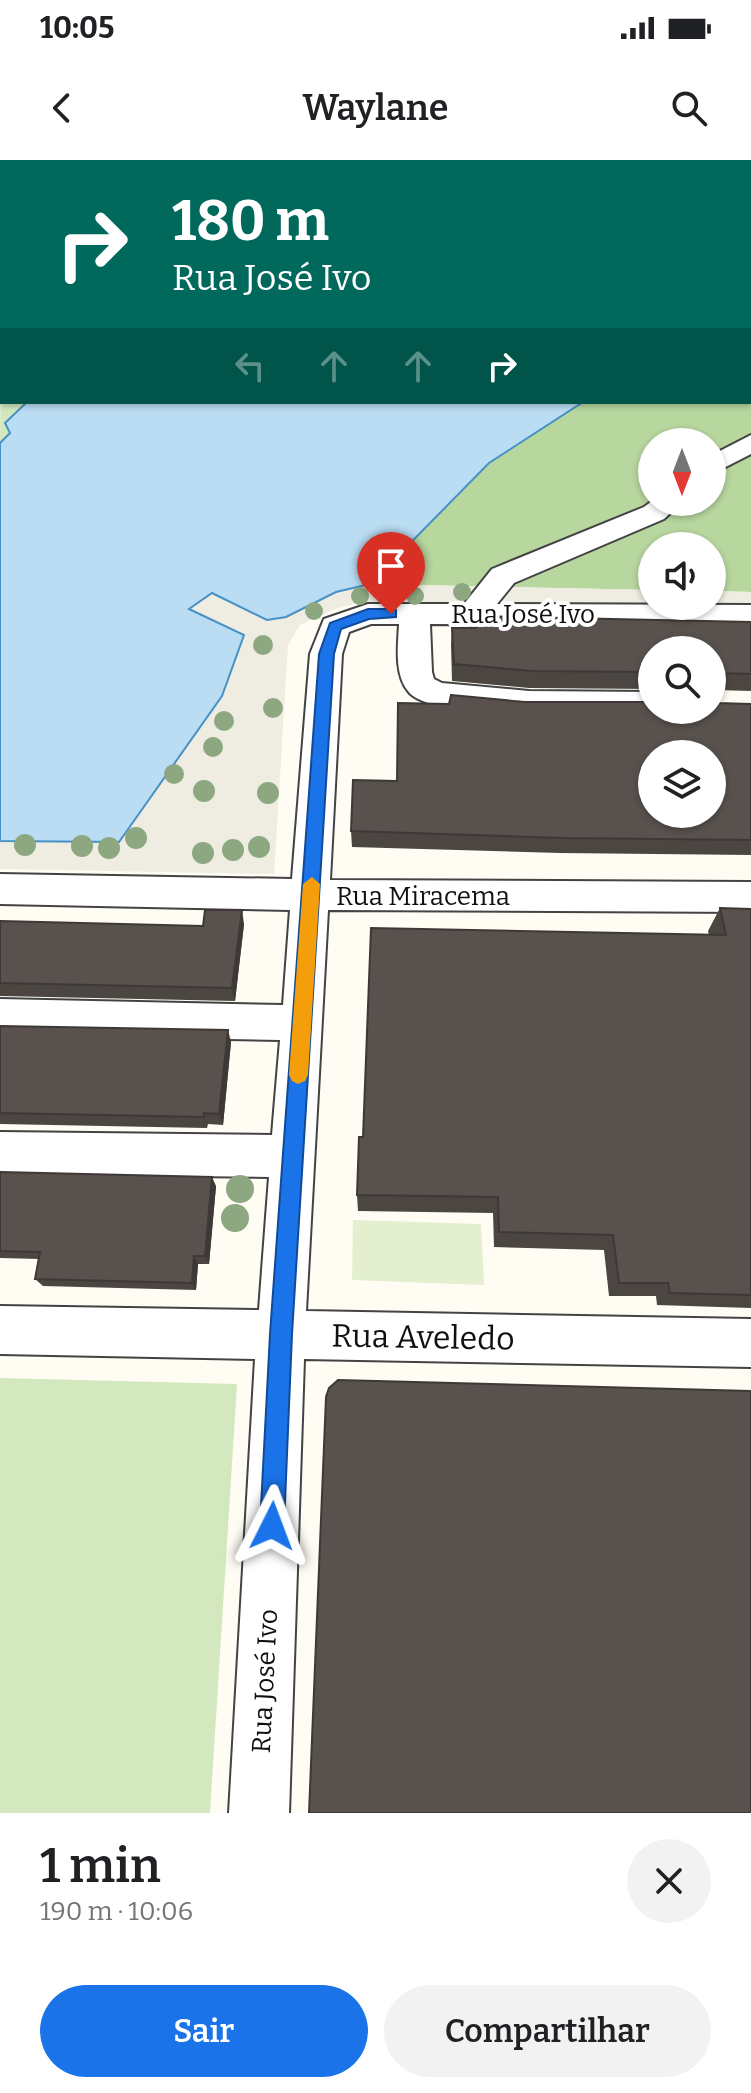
<!DOCTYPE html>
<html lang="pt">
<head>
<meta charset="utf-8">
<style>
	body { margin:0; font-family:Bitter,serif; background:#f2f2f2; color:#202124; height:100vh; display:flex; flex-direction:column; font-size:30px; white-space:nowrap }
	* { box-sizing:border-box; margin:0 }
	p { font-size:26px; color:#757577 }
	.icon { flex:none; width:44px; height:44px; fill:none; stroke:currentColor; stroke-width:2; stroke-linecap:round; stroke-linejoin:round }
	.map { position:relative; height:1653px; overflow:hidden }
	.details { display:flex; flex-direction:column; background:#fff; flex:1 }
	.details>* { flex:none }
	.guide { position:absolute; left:0px; top:0px; width:752px; height:244px; box-shadow:0 2px 6px #0004; background:#00695c; color:#fff; overflow:hidden }
	.needle { width:52px; rotate:180deg }
	.tools { position:absolute; left:638px; top:268px; display:grid; gap:16px }
	.tools a { display:grid; place-items:center; width:88px; height:88px; border-radius:50%; background:#fff; box-shadow:0 2px 6px #0004; font-size:40px }
	.pin { position:absolute; display:grid; place-items:center; width:68px; height:68px; color:#fff; margin:-82px -34px; border-radius:50% 50% 50% 0; rotate:-45deg; box-shadow:0 0 8px #0007 }
	.pin .icon { rotate:45deg }
	.me { position:absolute; width:88px; margin:-44px; rotate:3deg; stroke-linejoin:round; filter:drop-shadow(0 0 6px #0008) }
	.turn { display:flex; align-items:center; gap:28px; height:168px; padding:0 40px; font-size:36px }
	.turn .icon { width:104px; height:104px; stroke-width:2.5 }
	.turn b { display:block; font-size:56px; line-height:68px }
	.lanes { display:flex; align-items:center; height:76px; padding:0 40px; background:#0003; justify-content:center; gap:40px; direction:ltr }
	.lanes .off { opacity:.35 }
	.round { display:grid; place-items:center; flex:none; width:84px; height:84px; border-radius:42px; background:#f2f2f2 }
	.headline { display:flex; align-items:center; justify-content:space-between; height:136px; padding:0 40px }
	h1 { font-size:48px; font-weight:600; line-height:60px }
	.button { display:flex; gap:16px; margin-top:auto; padding:16px 40px }
	.button a { flex:1; height:92px; border-radius:48px; background:#1a73e8; color:#fff; font-size:32px; font-weight:600; line-height:92px; text-align:center }
	.button a+a { background:#f2f2f2; color:#202124 }
	.status { display:flex; justify-content:space-between; align-items:center; height:56px; padding:0 40px; background:#fff; direction:ltr }
	.status svg { height:22px; fill:currentColor }
	header { display:flex; justify-content:space-between; align-items:center; height:104px; padding:0 40px; background:#fff; font-size:36px; font-weight:600 }
	.map>svg:first-child { display:block }
</style>
</head>
<body>
<div class="status"><b>10:05</b><svg viewBox="0 0 49 12"><path d="M0 12V9h3v3zM5 12V6h3v6zM10 12V3h3v9zM15 12V0h3v12zM26 1h20v11H26zM47 4h2v5h-2z"/></svg></div>
<header><svg class="icon" aria-label="back" viewBox="0 0 24 24"><path d="M15 5l-7 7 7 7"/></svg>Waylane<svg class="icon" aria-label="search" viewBox="0 0 24 24"><circle cx="10" cy="10" r="6"/><path d="M15 15l6 6"/></svg></header>
<div class="map">
<svg width="751" height="1653" viewBox="0 0 751 1653">
	<rect width="100%" height="100%" fill="#fefcf3"/>
	<!-- green -->
	<g fill="#d3e8be">
		<path d="M269,0H751V112L750,2H253Z"/>
		<path d="M2,45V242H27C13,253 15,271 0,283Z"/>
		<path d="M0,1218L237,1224L210,1653H0Z"/>
	</g>
	<!-- forest -->
	<path fill="#b7d79e" fill-rule="evenodd" d="M751,130V432L712,431V386H652V430L370,424L489,303L583,242H750ZM652,282H712V342H652Z"/>
	<!-- pitch -->
	<path fill="#e4efcf" d="M353,1060L481,1064L484,1125L352,1120Z"/>
	<!-- plaza -->
	<path fill="#efece1" d="M370,424L652,430V446H712V431L751,432V448L364,442L337,448L300,465L288,485L274,714L0,709V681L119,682L222,536L243,475L189,449L212,433L267,460L286,457L336,432Z"/>
	<!-- water -->
	<path fill="#baddf3" stroke="#4691c6" stroke-width="2" d="M27,242H583L489,303L370,424L336,432L286,457L267,460L212,433L189,449L244,475L222,536L119,682L0,681V283L10,273L5,263Z"/>
	<g fill="none" stroke-linecap="round" stroke-linejoin="round">
		<!-- minor casing -->
		<g stroke="#434343" stroke-width="4">
			<g id="minor">
				<path d="M187,0H222L186,2Z"/>
				<rect x="0" y="33" width="2" height="12"/>
				<path d="M751,275V294L712,314V295Z"/>
				<path d="M652,341L682,342L664,359L514,423L497,444L751,445V465L430,464L432,512L434,519L442,523L529,531L652,532V550H665L652,556C609,556 431,563 408,531C394,514 398,485 399,464H371L349,472L342,494L330,720L751,722V752L328,750L306,1151L751,1159V1207L304,1199L289,1653H229L255,1199L0,1194V1146L259,1150L269,1017L0,1014V972L272,975L280,880L0,875V839L283,845L290,750L0,744V714L292,719L310,494L324,459L368,444H464L492,409L644,347Z"/>
			</g>
		</g>
		<!-- minor -->
		<use href="#minor" fill="#fff" fill-rule="evenodd"/>
	</g>
	<!-- trees -->
	<g fill="#8da881">
		<circle cx="462" cy="432" r="9"/>
		<circle cx="385" cy="434" r="9"/>
		<circle cx="360" cy="436" r="9"/>
		<circle cx="415" cy="436" r="9"/>
		<circle cx="314" cy="451" r="9"/>
		<circle cx="263" cy="485" r="10"/>
		<circle cx="273" cy="548" r="10"/>
		<circle cx="224" cy="561" r="10"/>
		<circle cx="213" cy="587" r="10"/>
		<circle cx="174" cy="614" r="10"/>
		<circle cx="204" cy="631" r="11"/>
		<circle cx="268" cy="633" r="11"/>
		<circle cx="136" cy="678" r="11"/>
		<circle cx="25" cy="685" r="11"/>
		<circle cx="82" cy="686" r="11"/>
		<circle cx="259" cy="687" r="11"/>
		<circle cx="109" cy="688" r="11"/>
		<circle cx="233" cy="690" r="11"/>
		<circle cx="203" cy="693" r="11"/>
		<circle cx="240" cy="1029" r="14"/>
		<circle cx="235" cy="1058" r="14"/>
	</g>
	<!-- wall -->
	<g fill="#4c4642">
		<path d="M0,0H139L138,2H2V14H0Z"/>
		<path d="M476,456L751,462V531L715,530L712,539V490H652V529L529,528L452,521L451,485L452,468H474Z"/>
		<path d="M525,542L751,544V695L560,693L352,687L351,671L397,621L449,544Z"/>
		<path d="M720,748L751,749V1148L657,1145L656,1136H609L604,1090L494,1087L493,1053L358,1051L357,1035L363,977L709,775L708,771Z"/>
		<path d="M0,761L203,766L244,764L235,841L0,836Z"/>
		<path d="M0,866L231,882L223,965L208,964L207,968L0,964Z"/>
		<path d="M0,1012L216,1026L209,1104H198L196,1130L43,1126L35,1119L39,1099L0,1098Z"/>
	</g>
	<!-- shaded-wall -->
	<g fill="#3e3936">
		<path d="M242,750L244,764L235,841L232,828Z"/>
		<path d="M228,870L231,882L223,965L219,954Z"/>
		<path d="M212,1017L216,1026L209,1104L205,1096Z"/>
		<path d="M194,1096L198,1104L196,1130L192,1123Z"/>
	</g>
	<!-- building -->
	<g fill="#58514d" stroke="#3e3936" stroke-width="2" fill-rule="evenodd">
		<path d="M0,0H64V2H2V4H0Z"/>
		<path d="M476,456L751,462V514L718,513L715,516V530L712,531V490H652V512L532,511L454,504L452,468H476Z"/>
		<path d="M451,535L525,542H652V550H712V541L718,543L751,544V680L564,678L351,671L353,620L397,621L398,543L449,544ZM652,594H712V654H652Z"/>
		<path d="M720,748L751,749V1135L670,1133L668,1123H619L613,1075L499,1072L498,1037L357,1035L359,977H363L371,768L726,775Z"/>
		<path d="M205,750H242L232,828L0,823V761L203,766Z"/>
		<path d="M0,866L228,870L219,954L204,953V957L0,953Z"/>
		<path d="M0,1012L212,1017L205,1096H194L192,1123L35,1119L40,1092L0,1091Z"/>
		<path d="M338,1220L751,1231V1653H309L326,1237L329,1228Z"/>
	</g>
	<!-- route -->
	<path fill="#1a73e8" stroke="#114b97" stroke-width="2" d="M391,449L396,450V457L369,459L341,469L334,494L292,1174L284,1366L281,1374L272,1378L264,1374L260,1366L270,1174L319,494L330,463L368,449Z"/>
	<!-- slow -->
	<path fill="#f59e0b" d="M312,717L320,724L308,915L305,921L298,924L292,921L289,915L303,724Z"/>
	<g text-anchor="middle" dominant-baseline="central" stroke-width="8" stroke-linejoin="round" paint-order="stroke">
		<!-- street labels -->
		<g font-size="26" fill="#101010" stroke="#fff">
			<text x="523" y="454">Rua José Ivo</text>
			<text x="423" y="736">Rua Miracema</text>
			<text transform="translate(265 1521) rotate(-87)">Rua José Ivo</text>
		</g>
		<!-- near-street labels -->
		<g font-size="32" fill="#101010" stroke="#fff">
			<text transform="translate(423 1177) rotate(1)">Rua Aveledo</text>
		</g>
	</g>
</svg>
<div class="tools">
<a><svg class="needle" viewBox="-14 -14 28 28"><path d="M0-13l5 13h-10z" fill="#e53935"/><path d="M0 13l5-13h-10z" fill="#757577"/></svg></a>
<a><svg class="icon" aria-label="sound" viewBox="0 0 24 24"><path d="M4 9h4l5-4v14l-5-4H4zM17 9q2 3 0 6"/></svg></a>
<a><svg class="icon" aria-label="search" viewBox="0 0 24 24"><circle cx="10" cy="10" r="6"/><path d="M15 15l6 6"/></svg></a>
<a><svg class="icon" aria-label="layers" viewBox="0 0 24 24"><path d="M12 4l9 5-9 5-9-5zM3 14l9 5 9-5"/></svg></a>
</div>
<div class="pin" style="left:391px;top:454px;background:#d93025"><svg class="icon" aria-label="arrive" viewBox="0 0 24 24"><path d="M6 21V4h12l-3 4 3 4H6"/></svg></div>
<svg class="me" style="left:272px;top:1366px" viewBox="-20 -20 40 40"><path d="M0-17L14 15 0 8-14 15z" fill="#1a73e8" stroke="#fff" stroke-width="4"/></svg>
<div class="guide">
<div class="turn"><svg class="icon" aria-label="right" viewBox="0 0 24 24"><path d="M7 20v-9h11M14 6l5 5-5 5"/></svg><div><b>180 m</b>Rua José Ivo</div></div>
<div class="lanes"><svg class="icon off" aria-label="left" viewBox="0 0 24 24"><path d="M17 20v-9H6M10 6l-5 5 5 5"/></svg><svg class="icon off" aria-label="ahead" viewBox="0 0 24 24"><path d="M12 20V5M6 11l6-6 6 6"/></svg><svg class="icon off" aria-label="ahead" viewBox="0 0 24 24"><path d="M12 20V5M6 11l6-6 6 6"/></svg><svg class="icon" aria-label="right" viewBox="0 0 24 24"><path d="M7 20v-9h11M14 6l5 5-5 5"/></svg></div>
</div>
</div>
<section class="details">
<div class="headline"><div><h1>1 min</h1><p>190 m · 10:06</p></div><a class="round"><svg class="icon" aria-label="close" viewBox="0 0 24 24"><path d="M6 6l12 12M18 6L6 18"/></svg></a></div>
<div class="button"><a>Sair</a><a>Compartilhar</a></div>
</section>
</body>
</html>
